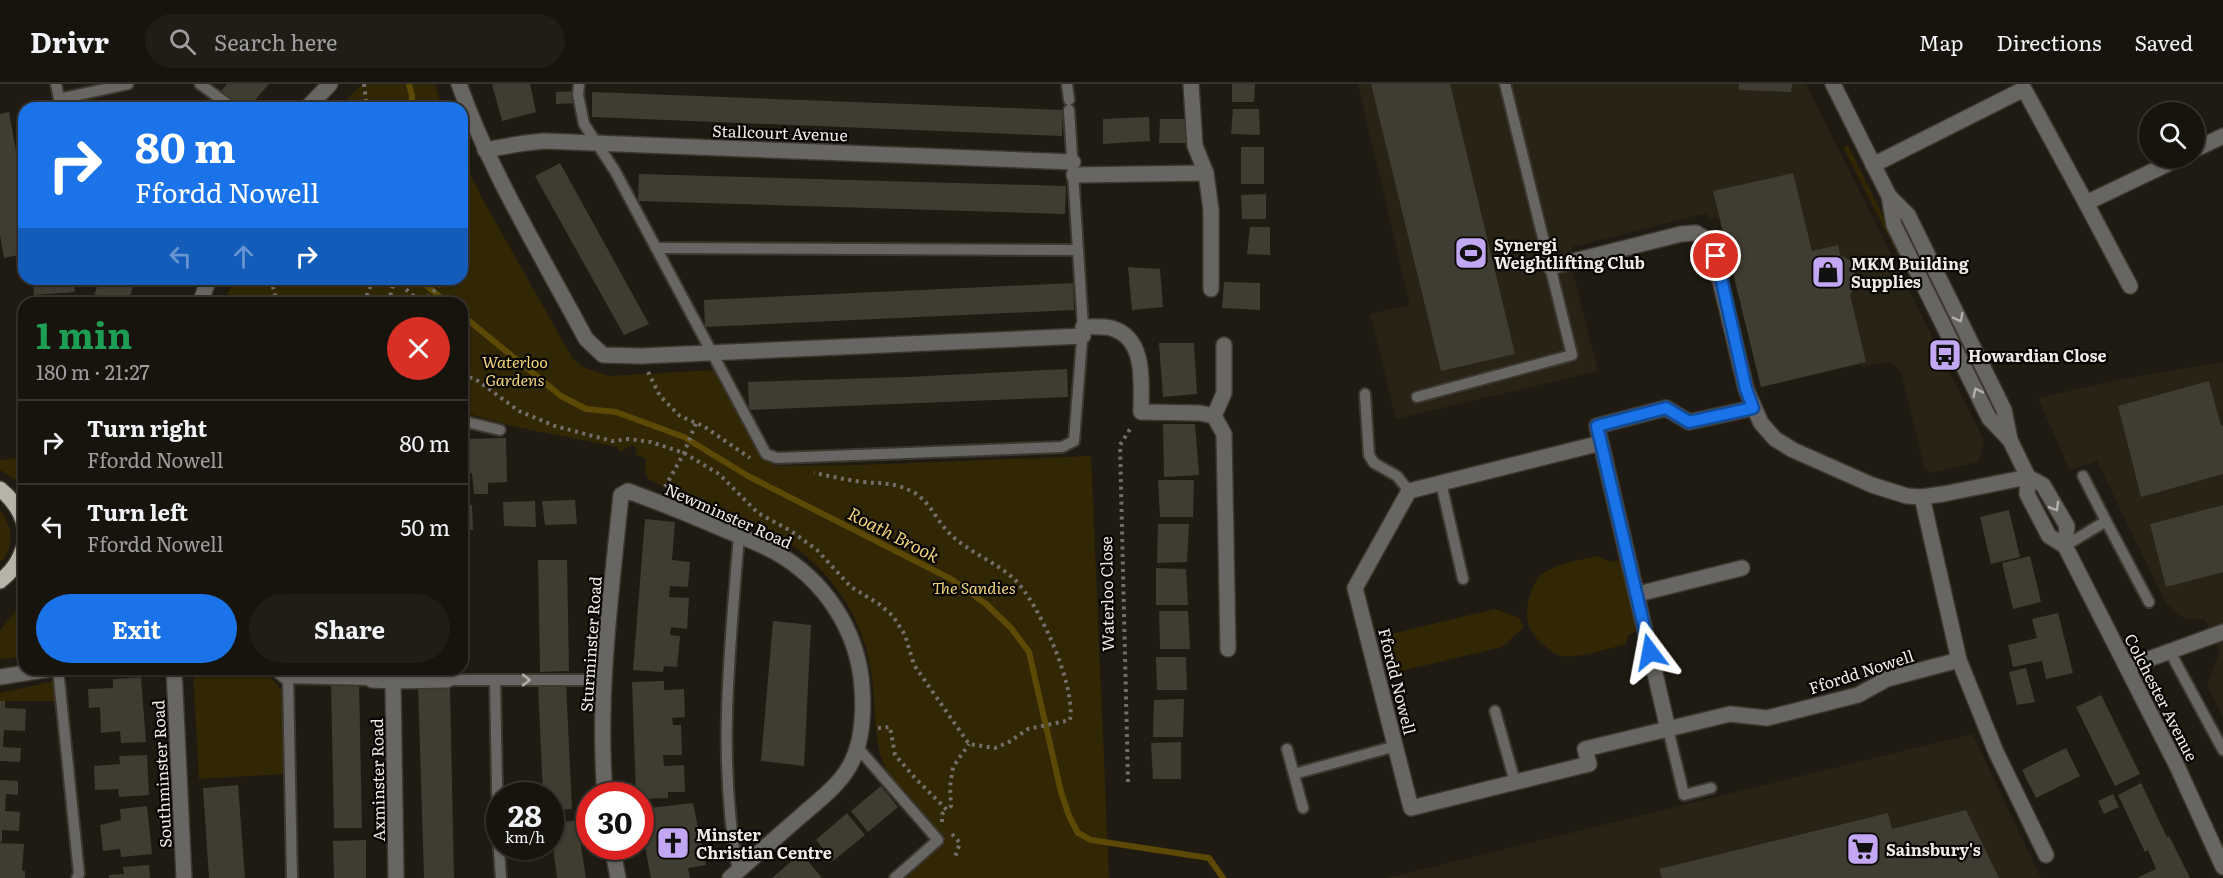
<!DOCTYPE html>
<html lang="en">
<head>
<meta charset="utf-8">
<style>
	body { margin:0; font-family:Literata,serif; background:#201d17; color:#f1f3f6; height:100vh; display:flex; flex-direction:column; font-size:22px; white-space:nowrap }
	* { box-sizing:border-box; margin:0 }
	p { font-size:20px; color:#9e9e9e }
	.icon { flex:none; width:33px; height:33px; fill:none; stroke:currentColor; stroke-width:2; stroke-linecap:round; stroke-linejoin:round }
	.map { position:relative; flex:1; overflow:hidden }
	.panel { position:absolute; left:18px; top:213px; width:450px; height:378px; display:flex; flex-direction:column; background:#17140e; border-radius:18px; box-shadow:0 2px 4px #0004,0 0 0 2px #36332e }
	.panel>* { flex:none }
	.hud { position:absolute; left:18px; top:18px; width:450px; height:183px; border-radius:18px; box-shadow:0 2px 4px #0004,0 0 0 2px #36332e; background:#1a73e8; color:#fff; overflow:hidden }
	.buttons { position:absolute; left:2139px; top:18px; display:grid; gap:12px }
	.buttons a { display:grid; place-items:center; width:66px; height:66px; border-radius:50%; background:#17140e; box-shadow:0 2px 4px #0004,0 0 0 2px #36332e; font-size:30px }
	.speed { position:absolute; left:486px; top:698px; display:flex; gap:12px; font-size:30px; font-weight:700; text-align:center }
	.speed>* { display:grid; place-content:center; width:78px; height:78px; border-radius:50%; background:#17140e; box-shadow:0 2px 4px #0004,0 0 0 2px #36332e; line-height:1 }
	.speed small { font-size:15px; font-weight:400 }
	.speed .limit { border:9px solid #d22; background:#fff; color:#111 }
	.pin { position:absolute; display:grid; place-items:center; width:51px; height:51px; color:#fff; margin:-26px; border:3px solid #fff; border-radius:50%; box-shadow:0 2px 6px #0007 }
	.me { position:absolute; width:66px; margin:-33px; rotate:347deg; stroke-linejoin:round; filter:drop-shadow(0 0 4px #0008) }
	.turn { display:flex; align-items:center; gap:21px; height:126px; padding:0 18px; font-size:27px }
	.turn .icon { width:78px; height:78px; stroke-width:2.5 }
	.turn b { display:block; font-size:42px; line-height:51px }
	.lanes { display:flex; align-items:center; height:57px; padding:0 18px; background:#0003; justify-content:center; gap:30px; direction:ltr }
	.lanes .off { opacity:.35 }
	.round { display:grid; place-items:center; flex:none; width:63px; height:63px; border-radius:32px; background:#201d17 }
	.summary { display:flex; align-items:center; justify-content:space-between; height:102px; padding:0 18px }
	h1 { font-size:36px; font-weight:700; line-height:45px; color:#1e9e55 }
	.action { display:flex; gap:12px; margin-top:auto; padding:12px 18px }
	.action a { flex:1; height:69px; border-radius:36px; background:#1a73e8; color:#fff; font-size:24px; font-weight:700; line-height:69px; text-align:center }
	.action a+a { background:#201d17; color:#f1f3f6 }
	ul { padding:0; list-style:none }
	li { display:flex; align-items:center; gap:18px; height:84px; padding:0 18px; border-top:2px solid #36332e }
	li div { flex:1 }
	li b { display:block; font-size:22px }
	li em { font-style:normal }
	header { display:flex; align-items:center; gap:36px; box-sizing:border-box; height:84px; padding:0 30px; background:#17140e; border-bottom:2px solid #36332e }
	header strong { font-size:28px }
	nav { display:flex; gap:33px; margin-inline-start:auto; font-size:21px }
	.search { width:420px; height:54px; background:#201d17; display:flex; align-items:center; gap:15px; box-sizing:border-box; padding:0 21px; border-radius:33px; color:#9e9e9e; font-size:22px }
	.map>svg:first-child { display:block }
</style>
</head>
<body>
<header>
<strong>Drivr</strong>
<div class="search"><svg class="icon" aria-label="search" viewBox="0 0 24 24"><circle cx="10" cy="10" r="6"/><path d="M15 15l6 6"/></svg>Search here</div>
<nav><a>Map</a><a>Directions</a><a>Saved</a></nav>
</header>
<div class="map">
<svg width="2223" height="794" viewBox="0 0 2223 794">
	<rect width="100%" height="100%" fill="#1f1b12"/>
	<!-- built -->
	<g fill="#282314">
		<path d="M1358,0H1806L1984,357L1978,378L1929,389L1924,383L1901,288L1889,277L1863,283L1861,280L1761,303L1719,134L1709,135L1707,129L1572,163L1579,187L1573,189L1598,287L1396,335L1370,230L1410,221Z"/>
		<path d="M2223,278V633L2207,601L2220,566L2204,535L2185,534L2175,529L2165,517L2097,377L2070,386L2038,314L2113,297Z"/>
		<path d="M1972,650L2041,794H1387Z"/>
	</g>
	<!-- green -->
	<g fill="#312705">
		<path d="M362,0H435L442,24H338Z"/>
		<path d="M1848,61L1908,183L1905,185L1843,63Z"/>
		<path d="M462,73L483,116L573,275L583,283L609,292L715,286L761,372L775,382L859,381L1091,372L1109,794H906L946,757C925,733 889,701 880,670C874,648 875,616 872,593C865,536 833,487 784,456L649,396L645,389L646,375L635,370L637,365L632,361L620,368L617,363L516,343L462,328V219H224L234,195H462Z"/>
		<path d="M24,373V401L0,386V376Z"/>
		<path d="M0,426C12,442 16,464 0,478Z"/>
		<path d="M1598,472L1611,478L1618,476L1620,478L1637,547L1628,551L1626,560C1609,564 1580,575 1562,572C1555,571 1549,566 1543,560C1526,546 1524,531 1530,511C1533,503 1535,496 1541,491C1556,479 1580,476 1598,472Z"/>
		<path d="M20,521L24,524V573L0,575V547Z"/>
		<path d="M1495,525L1520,534L1523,544L1502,563L1397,588L1390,586L1383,556L1387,551Z"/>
		<path d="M193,585H264L283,608L285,690L199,695Z"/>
		<path d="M54,597L56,617H0V609Z"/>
	</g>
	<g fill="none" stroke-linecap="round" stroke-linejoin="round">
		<!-- stream -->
		<g stroke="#5c4905" stroke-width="6">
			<path d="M409,0L412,12L411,24"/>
			<path d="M423,195L426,201L447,219"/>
			<path d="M462,231L561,312L586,325L616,328L684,353L748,392L951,495L986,520L1011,544L1029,568L1061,708L1069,732L1078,749L1091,756L1209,774L1223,794"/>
		</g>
	</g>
	<!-- building -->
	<g fill="#3f3c32">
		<path d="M227,0H269L248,24H241L221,7Z"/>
		<path d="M492,0H530L536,28L502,37Z"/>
		<path d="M1232,0H1255L1254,18H1232Z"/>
		<path d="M1371,0H1450L1515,270L1441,287Z"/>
		<path d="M1739,0H1792L1791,8L1739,6Z"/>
		<path d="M575,7V19L556,20V8Z"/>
		<path d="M592,8L1063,26L1062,52L592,33Z"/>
		<path d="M1233,25H1259L1260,51L1231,50Z"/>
		<path d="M9,28L24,111V170L4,174L0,151V30Z"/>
		<path d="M1149,33L1150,57L1103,60V35Z"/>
		<path d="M1160,35H1187L1188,59H1159Z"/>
		<rect x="1241" y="63" width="23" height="37"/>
		<path d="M560,79L649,240L624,251L535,92Z"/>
		<path d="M1793,89L1812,167L1838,161L1840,171L1851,177L1857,200L1850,211L1866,278L1761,303L1713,107Z"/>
		<path d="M639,90L1066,102L1065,130L638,117Z"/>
		<path d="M1266,110V135H1242L1241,111Z"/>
		<path d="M1250,143H1270V171L1247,170Z"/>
		<path d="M1128,183L1160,185L1163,223L1132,226Z"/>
		<path d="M33,195H73L75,208L34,211Z"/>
		<path d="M111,195L136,196L130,211L149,219H91L99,198L108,202Z"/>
		<path d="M1224,198L1260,199V226L1222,224Z"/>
		<path d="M1073,199L1074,226L705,243L704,216Z"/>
		<path d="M1159,259H1194L1197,310L1163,313Z"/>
		<path d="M1944,263L1951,277L1945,279L1939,266Z"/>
		<path d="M1067,285L1068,313L749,326L748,298L907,293Z"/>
		<path d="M2209,297L2221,342H2223V390L2141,413L2118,322Z"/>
		<path d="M1163,340H1195L1199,391L1164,393Z"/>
		<path d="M506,354L507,398L488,399V410H474L472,389H469L470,392L462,393V382H466V376H462V361H465L464,355Z"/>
		<path d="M1158,396H1194L1193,433H1160Z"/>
		<path d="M575,416L577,440L545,441L542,417Z"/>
		<path d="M535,417L536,443L504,442L503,418Z"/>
		<path d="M462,421H472L473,446H462Z"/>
		<path d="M2223,421V488L2166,503L2150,440Z"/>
		<path d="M2009,426L2020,473L1991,480L1980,433Z"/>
		<path d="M645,435L675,438L672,476L690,478L688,503L670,502L669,513L689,514L687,545L671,543L670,551L680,552L677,583L664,582L663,588L633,586Z"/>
		<path d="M1158,440H1189L1187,478L1157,479Z"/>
		<path d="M2030,472L2041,518L2013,525L2002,479Z"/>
		<path d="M538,476H567L569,587L540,588Z"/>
		<path d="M1156,484L1186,485L1188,521H1156Z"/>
		<path d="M1159,527H1188L1190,565H1160Z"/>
		<path d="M2058,529L2073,589L2046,595L2042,577L2013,583L2008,561L2037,554L2032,535Z"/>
		<path d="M773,537L811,541L804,682L761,677Z"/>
		<path d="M1156,573H1186L1187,606H1157Z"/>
		<path d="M2026,584L2035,618L2017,621L2009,588Z"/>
		<path d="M141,593L146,658L121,659L120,647L101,649L100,623L89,624L88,605L113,604V595Z"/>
		<path d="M664,597V606L684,605L685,633L672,634L673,641H681L682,671H663L664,682L684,681L685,708H668V714L640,715V711H636L632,598Z"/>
		<path d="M359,599L362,744H334L331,600Z"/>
		<path d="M566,599L572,725L550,726V711H543L538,600Z"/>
		<path d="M418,602L450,603L454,794H424Z"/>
		<path d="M2101,611L2140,690L2115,702L2076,623Z"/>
		<path d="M1184,615L1183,653H1153L1154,616Z"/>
		<path d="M0,617H5V624L26,625L25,647L4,646L3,663L21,664L20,678L0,677Z"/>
		<path d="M1181,658V695H1153L1151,659Z"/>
		<path d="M2066,664L2080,692L2036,714L2022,686Z"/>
		<path d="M147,671L149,711L119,713L118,705L95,706L94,682L120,680L119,672Z"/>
		<path d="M0,696L18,697V711L6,710L5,727L20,728L19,747L2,746V758H0Z"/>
		<path d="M2141,699L2167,753L2169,752L2190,794H2137L2156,785L2148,766L2145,768L2118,711Z"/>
		<path d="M238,701L245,794H209L203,704Z"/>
		<path d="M881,702L898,723L868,748L851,727Z"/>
		<path d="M2113,710L2119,723L2104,730L2098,717Z"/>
		<path d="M693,719L706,781L688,784L690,794H651L640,737V725Z"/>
		<path d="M147,722L152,770L121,773L120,765L103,767L100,741L121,736L120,725Z"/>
		<path d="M1966,726L1999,794H1662L1659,785L1888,729L1892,745Z"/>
		<path d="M847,729L865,751L833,777L816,756Z"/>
		<path d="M577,736L586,794H557L550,740Z"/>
		<path d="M366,756V794H334L333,757Z"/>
		<path d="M0,759L24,760L22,787H25V794H0Z"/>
		<path d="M801,769L822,794H772Z"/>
		<path d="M149,781L150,794H109V791L124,790L123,783Z"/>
	</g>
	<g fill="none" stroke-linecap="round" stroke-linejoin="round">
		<!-- service casing -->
		<g stroke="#3c3830" stroke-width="14">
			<g id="service">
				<path d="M56,0L61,24"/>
				<path d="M200,0L233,24"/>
				<path d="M579,0L578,11L584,40L615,87L766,370L777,374L1062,363L1074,357L1083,243L1069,26"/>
				<path d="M1067,0L1069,16"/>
				<path d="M59,15L128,0"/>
				<path d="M656,164L1078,166"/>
				<path d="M1365,310L1369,371L1374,379L1397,392L1409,407"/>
				<path d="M1417,313L1572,271L1505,0"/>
				<path d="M462,337L500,346"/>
				<path d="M2083,392L2106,437"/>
				<path d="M1441,399L1463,495"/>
				<path d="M2065,462L2106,437L2149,518"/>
				<path d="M2169,566L2223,666"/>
				<path d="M58,585L79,790L77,794"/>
				<path d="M447,585V596H603"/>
				<path d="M495,596L498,753L501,794"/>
				<path d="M1495,627L1515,698"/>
				<path d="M1668,645L1684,711L1711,704"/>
				<path d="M858,664L938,756L895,794"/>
				<path d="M1287,665L1303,724"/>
				<path d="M1294,690L1396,662"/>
				<path d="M738,787C717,677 730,562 739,452"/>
				<path d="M292,794L288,594L372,596V585"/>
			</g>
		</g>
		<!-- minor casing -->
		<g stroke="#3c3830" stroke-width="18">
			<g id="minor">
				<path d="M459,0C490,88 542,172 586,255L603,271L641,272L1083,252"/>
				<path d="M1191,0L1195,62L1206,89L1211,126V205"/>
				<path d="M485,66L525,59L544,57L1073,78"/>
				<path d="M2194,66L2223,52"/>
				<path d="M1873,81L2024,5L2086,119L2180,74"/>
				<path d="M1074,91L1206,89"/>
				<path d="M2086,119L2130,202"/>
				<path d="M1550,183L1681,150L1696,149L1711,158L1746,305L1761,339L1775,355L1793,366L1872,401L1907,412L1922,413L1943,410L2028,393"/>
				<path d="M1083,243C1092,243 1102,242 1111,244C1147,254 1141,300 1141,328L1200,329L1214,332L1224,350L1228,565"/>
				<path d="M1214,332L1224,309V261"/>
				<path d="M1601,359L1597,342L1666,324L1689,338L1753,324"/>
				<path d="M1922,413L1959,576L1996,668L2046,771"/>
				<path d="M1638,510L1742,484"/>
				<path d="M2127,583L2223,548"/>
				<path d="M174,585L184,794"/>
				<path d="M277,585L288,594"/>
				<path d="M0,593L50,585"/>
				<path d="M372,596L393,597"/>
				<path d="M1668,645L1601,359L1409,407L1355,504L1411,724L1589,680L1585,665L1730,630L1767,634L1858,611L1887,595L1959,576"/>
				<path d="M605,711C597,611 611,511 621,411L628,407C661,419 693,432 725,446C742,453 759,459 775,468C825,496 858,547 862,603C864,630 863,659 849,683C838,702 819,716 802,731C778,752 754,773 730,794"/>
				<path d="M612,762L618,794"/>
				<path d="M396,794L393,597L447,596"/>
			</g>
		</g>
		<!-- tertiary casing -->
		<g stroke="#3c3830" stroke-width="18">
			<g id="tertiary">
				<path d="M1833,0L1889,112L1894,141L1989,334L2009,355"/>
				<path d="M307,24L330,0"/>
				<path d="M1889,112L1908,131L2004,326L2010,356L2028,393L2027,410L2049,452L2065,462L2177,682L2223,783"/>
				<path d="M200,219L209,195"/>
				<path d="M2028,393L2043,401L2067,442L2065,462"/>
			</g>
		</g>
		<!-- primary casing -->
		<g stroke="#3c3830" stroke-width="18">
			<g id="primary">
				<path d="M0,405C12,415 20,425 24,440"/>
				<path d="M0,497C13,487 19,477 24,462"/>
			</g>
		</g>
		<!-- path -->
		<g stroke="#736f68" stroke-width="4" stroke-dasharray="3 4.5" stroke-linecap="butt">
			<path d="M364,0L367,24"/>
			<path d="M462,84L466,80"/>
			<path d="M462,162V169"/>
			<path d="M275,195L273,203L277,219"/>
			<path d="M395,195L421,219"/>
			<path d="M364,219L373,195"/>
			<path d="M389,219L392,204L398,197"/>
			<path d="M423,219L445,195"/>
			<path d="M648,288L660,312L680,332L705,343L750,374"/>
			<path d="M462,293L474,294L519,327L555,342L612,357L629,355L651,358L684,369L719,390L758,429L791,447L817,466L851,503L879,520L893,532L905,551L914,581L969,660L995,664L1009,658L1028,645L1070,636C1076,602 1039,519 1014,495C996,478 970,469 951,451C937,438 929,415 911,407C893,398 882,400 863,398C846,396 830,392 814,389"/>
			<path d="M665,403L684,369L696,339"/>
			<path d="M878,644L890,643L895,671L916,695L947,726L951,722L950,703L953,683L969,660"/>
			<path d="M1128,698L1120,361L1132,342"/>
			<path d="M942,738V730L947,726"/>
			<path d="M952,750L960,759L954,776"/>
		</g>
		<!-- service -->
		<use href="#service" stroke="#686662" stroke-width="10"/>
		<!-- minor -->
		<use href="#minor" stroke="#686662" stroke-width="15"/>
		<!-- tertiary -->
		<use href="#tertiary" stroke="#686662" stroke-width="15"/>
		<!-- primary -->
		<use href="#primary" stroke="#b7b3a9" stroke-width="15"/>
	</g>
	<!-- one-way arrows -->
	<defs><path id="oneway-chevron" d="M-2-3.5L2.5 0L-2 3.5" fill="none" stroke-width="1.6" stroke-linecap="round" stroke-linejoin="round" transform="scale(1.5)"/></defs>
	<g stroke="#b2b0ab">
		<use href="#oneway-chevron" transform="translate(1959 234) rotate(64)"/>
		<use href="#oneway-chevron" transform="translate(1977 308) rotate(-116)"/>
		<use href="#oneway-chevron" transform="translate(2055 423) rotate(60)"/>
		<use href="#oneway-chevron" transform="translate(526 596)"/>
	</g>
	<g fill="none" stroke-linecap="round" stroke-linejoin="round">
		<!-- route casing -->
		<g stroke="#114b97" stroke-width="15">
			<path id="route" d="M1650,568L1597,342L1666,324L1689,338L1753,324L1746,305L1716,172"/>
		</g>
		<!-- route -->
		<use href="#route" stroke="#1a73e8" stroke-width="10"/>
	</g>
	<!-- icons -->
	<defs>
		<g id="stadium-square" transform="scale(1.725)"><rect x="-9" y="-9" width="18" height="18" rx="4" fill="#c3a7f2" stroke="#070604"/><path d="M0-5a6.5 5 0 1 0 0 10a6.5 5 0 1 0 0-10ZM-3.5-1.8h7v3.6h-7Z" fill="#111"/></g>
		<g id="shop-square" transform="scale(1.725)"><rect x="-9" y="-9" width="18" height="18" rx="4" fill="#c3a7f2" stroke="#070604"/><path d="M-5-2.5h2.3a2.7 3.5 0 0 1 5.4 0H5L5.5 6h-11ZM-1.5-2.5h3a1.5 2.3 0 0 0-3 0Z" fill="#111"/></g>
		<g id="bus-square" transform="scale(1.725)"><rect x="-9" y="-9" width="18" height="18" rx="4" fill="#c3a7f2" stroke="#070604"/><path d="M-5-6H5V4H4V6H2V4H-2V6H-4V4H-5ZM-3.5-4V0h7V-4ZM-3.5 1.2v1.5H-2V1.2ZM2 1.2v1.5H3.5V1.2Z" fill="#111"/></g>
		<g id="church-square" transform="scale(1.725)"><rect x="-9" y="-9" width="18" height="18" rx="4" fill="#c3a7f2" stroke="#070604"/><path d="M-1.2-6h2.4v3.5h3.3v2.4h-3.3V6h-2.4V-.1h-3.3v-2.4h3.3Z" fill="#111"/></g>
		<g id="supermarket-square" transform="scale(1.725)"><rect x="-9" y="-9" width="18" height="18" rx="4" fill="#c3a7f2" stroke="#070604"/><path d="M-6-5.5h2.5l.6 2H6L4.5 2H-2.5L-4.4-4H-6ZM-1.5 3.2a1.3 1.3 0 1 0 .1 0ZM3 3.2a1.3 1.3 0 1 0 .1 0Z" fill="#111"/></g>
	</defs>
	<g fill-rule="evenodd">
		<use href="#stadium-square" x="1471" y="169"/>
		<use href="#shop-square" x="1828" y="188"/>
		<use href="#bus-square" x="1945" y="271"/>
		<use href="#church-square" x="673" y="759"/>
		<use href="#supermarket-square" x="1863" y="765"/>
	</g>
	<g text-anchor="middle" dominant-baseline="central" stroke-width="4.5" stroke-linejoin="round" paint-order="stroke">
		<!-- street labels -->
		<g font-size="16" fill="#efece6" stroke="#070604">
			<text transform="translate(780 48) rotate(2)">Stallcourt Avenue</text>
			<text transform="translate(729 431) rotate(24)">Newminster Road</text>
			<text transform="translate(1106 510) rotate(-91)">Waterloo Close</text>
			<text transform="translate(590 560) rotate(-86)">Sturminster Road</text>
			<text transform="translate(1861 587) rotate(-18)">Ffordd Nowell</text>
			<text transform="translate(1398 597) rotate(76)">Ffordd Nowell</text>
			<text transform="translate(2162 613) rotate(63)">Colchester Avenue</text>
			<text transform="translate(161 690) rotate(-93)">Southminster Road</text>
			<text transform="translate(377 696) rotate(-91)">Axminster Road</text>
		</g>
		<!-- poi labels -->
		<g font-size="16" font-weight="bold" fill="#efece6" stroke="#070604" text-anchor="start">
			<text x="1494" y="160">Synergi<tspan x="1494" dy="18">Weightlifting Club</tspan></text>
			<text x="1851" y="179">MKM Building<tspan x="1851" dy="18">Supplies</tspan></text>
			<text x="1968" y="271">Howardian Close</text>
			<text x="696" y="750">Minster<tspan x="696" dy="18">Christian Centre</tspan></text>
			<text x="1886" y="765">Sainsbury's</text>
		</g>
		<!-- park labels -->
		<g font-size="16" font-style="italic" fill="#f0d37c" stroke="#070604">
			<text x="515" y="277">Waterloo<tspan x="515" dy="18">Gardens</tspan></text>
			<text x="974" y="503">The Sandies</text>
		</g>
		<!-- water labels -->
		<g font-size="18" font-style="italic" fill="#f0d27b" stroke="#070604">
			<text transform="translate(894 450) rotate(27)">Roath Brook</text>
		</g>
	</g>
</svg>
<div class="buttons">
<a><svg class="icon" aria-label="search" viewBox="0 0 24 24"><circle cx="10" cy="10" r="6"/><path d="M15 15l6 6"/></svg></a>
</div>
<div class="speed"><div>28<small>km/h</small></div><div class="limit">30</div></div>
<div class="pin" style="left:1716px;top:172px;background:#d93025"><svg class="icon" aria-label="arrive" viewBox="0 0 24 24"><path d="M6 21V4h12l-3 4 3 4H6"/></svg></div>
<svg class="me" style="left:1650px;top:568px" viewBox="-20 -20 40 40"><path d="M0-17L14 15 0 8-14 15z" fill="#1a73e8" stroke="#fff" stroke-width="4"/></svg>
<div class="hud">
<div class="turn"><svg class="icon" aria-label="right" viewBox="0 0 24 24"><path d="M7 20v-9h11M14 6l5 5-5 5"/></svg><div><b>80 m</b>Ffordd Nowell</div></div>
<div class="lanes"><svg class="icon off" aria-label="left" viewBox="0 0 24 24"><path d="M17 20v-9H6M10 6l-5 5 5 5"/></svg><svg class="icon off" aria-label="ahead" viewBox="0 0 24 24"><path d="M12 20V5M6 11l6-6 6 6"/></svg><svg class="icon" aria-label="right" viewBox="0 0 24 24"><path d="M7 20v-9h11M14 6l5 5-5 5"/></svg></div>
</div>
<section class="panel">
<div class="summary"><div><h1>1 min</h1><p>180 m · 21:27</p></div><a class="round" style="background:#d93025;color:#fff"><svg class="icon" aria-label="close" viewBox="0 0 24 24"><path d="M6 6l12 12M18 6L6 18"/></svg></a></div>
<ul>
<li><svg class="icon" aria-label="right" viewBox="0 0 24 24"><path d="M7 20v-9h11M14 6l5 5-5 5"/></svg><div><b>Turn right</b><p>Ffordd Nowell</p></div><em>80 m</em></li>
<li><svg class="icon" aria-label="left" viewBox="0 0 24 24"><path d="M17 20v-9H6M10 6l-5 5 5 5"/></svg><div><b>Turn left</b><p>Ffordd Nowell</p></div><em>50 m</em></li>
</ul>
<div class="action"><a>Exit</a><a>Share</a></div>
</section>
</div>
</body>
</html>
